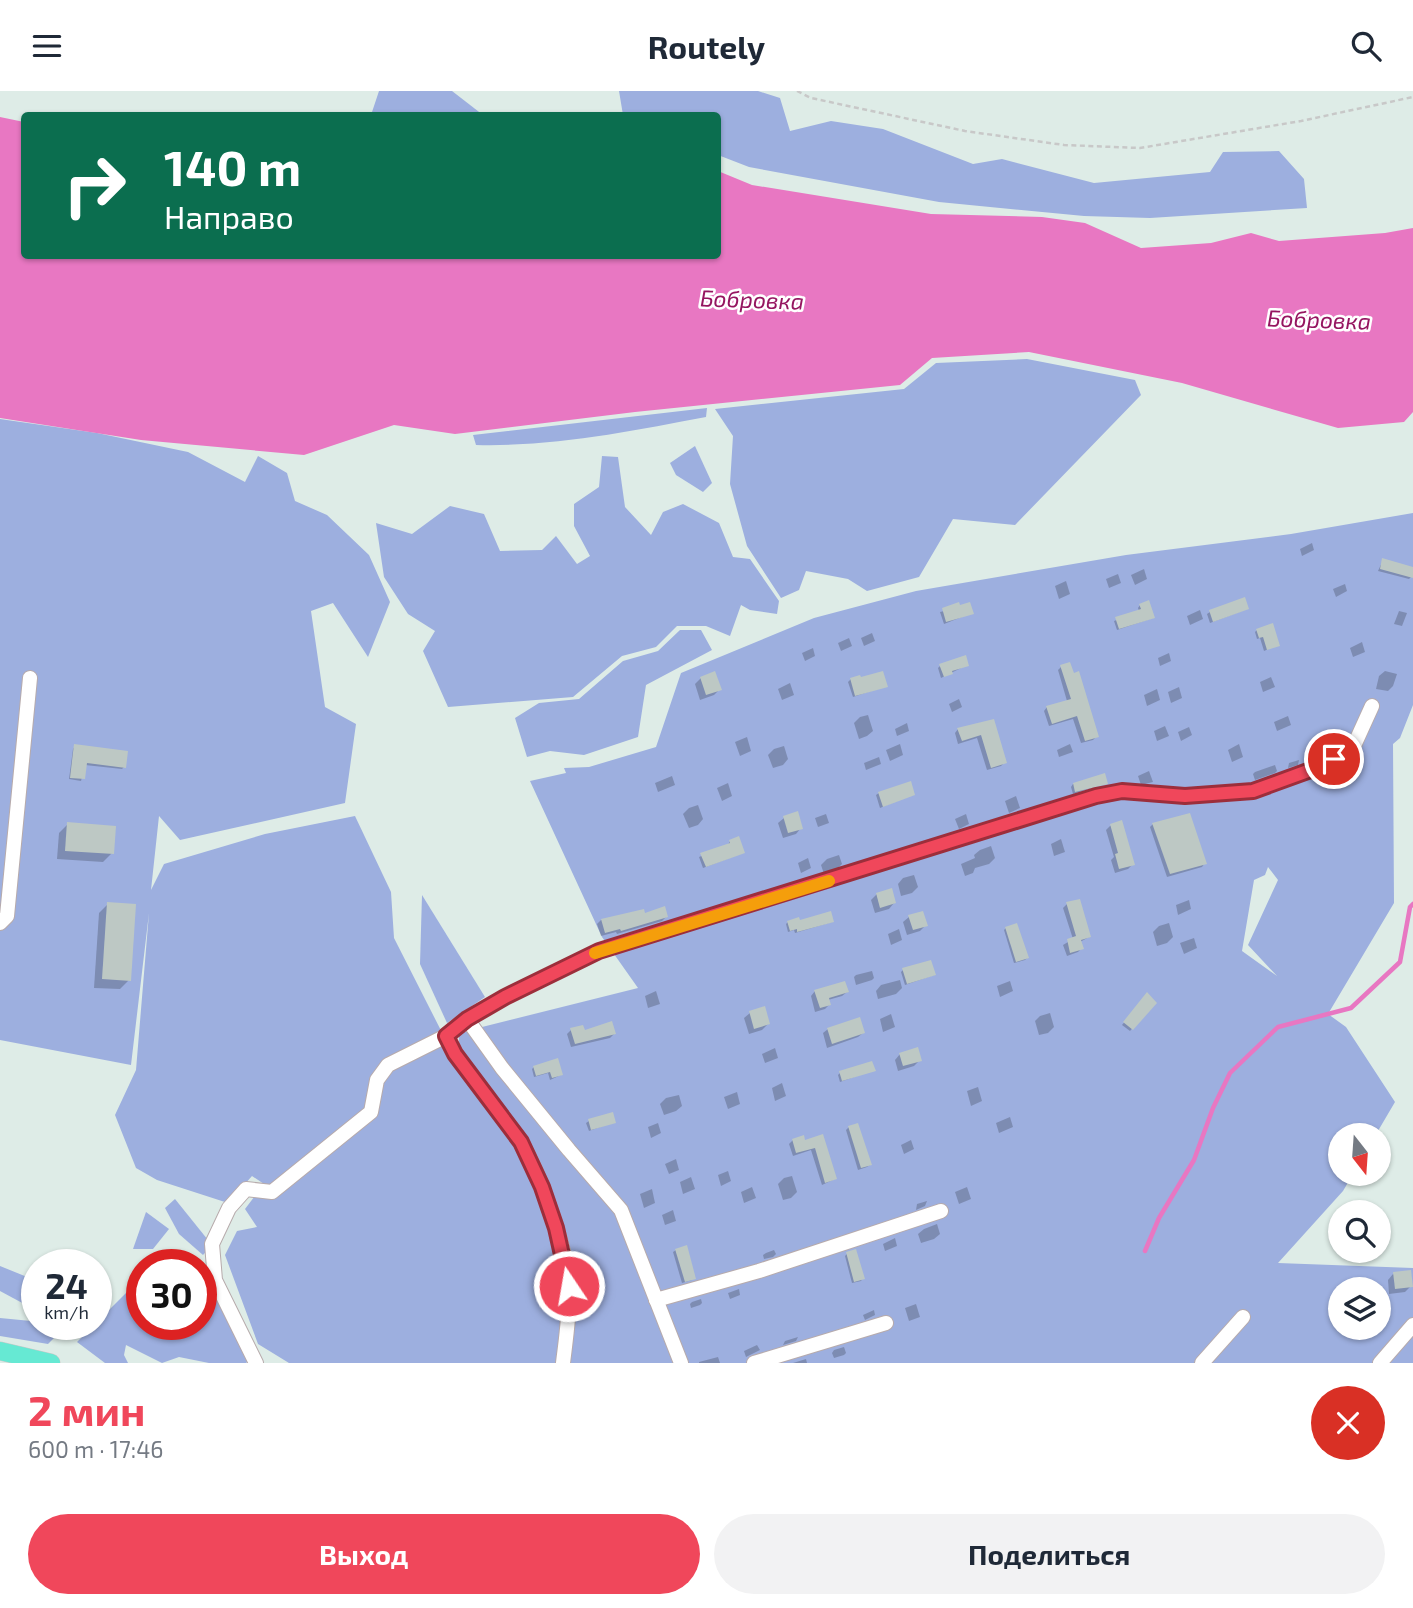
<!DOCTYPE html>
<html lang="ru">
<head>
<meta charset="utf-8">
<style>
	body { margin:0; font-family:"Exo 2",sans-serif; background:#f2f2f3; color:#1f2937; height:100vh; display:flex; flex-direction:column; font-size:26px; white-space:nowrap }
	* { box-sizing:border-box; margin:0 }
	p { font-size:23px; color:#747a83 }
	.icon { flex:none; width:38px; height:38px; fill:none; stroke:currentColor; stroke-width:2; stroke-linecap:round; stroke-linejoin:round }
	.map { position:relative; height:1272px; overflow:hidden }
	.drawer { display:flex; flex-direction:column; background:#fff; flex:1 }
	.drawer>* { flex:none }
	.top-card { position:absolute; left:21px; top:21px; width:700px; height:147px; border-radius:7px; box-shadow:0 2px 5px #0004; background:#0b6e4f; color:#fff; overflow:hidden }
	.needle { width:46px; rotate:163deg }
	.fabs { position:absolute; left:1328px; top:1032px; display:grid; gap:14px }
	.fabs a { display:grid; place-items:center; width:63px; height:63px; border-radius:50%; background:#fff; box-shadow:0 2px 5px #0004; font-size:35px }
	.speed { position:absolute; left:21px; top:1158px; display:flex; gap:14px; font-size:35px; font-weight:700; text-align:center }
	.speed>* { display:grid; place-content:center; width:91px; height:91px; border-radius:50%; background:#fff; box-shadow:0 2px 5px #0004; line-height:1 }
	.speed small { font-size:18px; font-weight:400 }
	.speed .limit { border:10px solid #d22; background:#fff; color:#111 }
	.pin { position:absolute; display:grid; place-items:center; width:60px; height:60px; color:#fff; margin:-30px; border:4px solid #fff; border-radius:50%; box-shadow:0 2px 7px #0007 }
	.me { position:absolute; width:77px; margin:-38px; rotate:348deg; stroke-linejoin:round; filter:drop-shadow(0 0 5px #0008) }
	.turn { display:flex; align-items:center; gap:24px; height:147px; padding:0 28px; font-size:32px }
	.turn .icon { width:91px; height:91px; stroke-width:2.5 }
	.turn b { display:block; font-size:49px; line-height:60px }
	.round { display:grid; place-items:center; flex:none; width:74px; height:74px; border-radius:37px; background:#f2f2f3 }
	.overview { display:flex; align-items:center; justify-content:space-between; height:119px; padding:0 28px }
	h1 { font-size:42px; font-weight:700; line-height:52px; color:#f0475b }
	.primary-button { display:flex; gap:14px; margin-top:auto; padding:14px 28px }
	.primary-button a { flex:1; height:80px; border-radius:42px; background:#f0475b; color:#fff; font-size:28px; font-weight:700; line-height:80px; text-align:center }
	.primary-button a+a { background:#f2f2f3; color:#1f2937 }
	header { display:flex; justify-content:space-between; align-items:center; height:91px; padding:0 28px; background:#fff; font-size:32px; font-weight:700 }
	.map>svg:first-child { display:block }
</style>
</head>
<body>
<header><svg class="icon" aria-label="menu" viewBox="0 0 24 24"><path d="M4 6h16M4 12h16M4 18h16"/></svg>Routely<svg class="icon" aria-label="search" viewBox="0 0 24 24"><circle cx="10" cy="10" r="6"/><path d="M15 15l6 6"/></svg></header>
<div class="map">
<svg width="1413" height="1272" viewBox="0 0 1413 1272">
	<rect width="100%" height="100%" fill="#deece7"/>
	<!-- green -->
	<g fill="#9dafdf" fill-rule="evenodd">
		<path d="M379,0H452L483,24H371Z"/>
		<path d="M619,0H758L780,7L790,40L831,30L883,38L973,73L1002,68L1094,92L1210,81L1223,61L1279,60L1304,88L1307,117L1150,127L1084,125L939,111L749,76L718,64V24H623Z"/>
		<path d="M1027,268L1135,289L1141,304L1015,434L953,428L919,486L867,500L848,488L806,480L799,499L781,507L747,455L730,393L733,345L715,318L904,298L936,272Z"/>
		<path d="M707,317L706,326C631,340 554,356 476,354L473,344Z"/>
		<path d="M0,328L97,342L188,361L245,391L258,365L287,382L295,410L327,424L369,464L390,511L368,566L333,512L311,520L325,616L356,633L345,712L180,749L159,725L151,799L164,773L265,743L355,725L391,801L394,847L458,973L523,1057L552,1128L567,1204L558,1272H289L258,1253L225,1164L237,1140L257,1136L245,1118L264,1093L252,1085L228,1112L157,1089L136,1077L115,1024L136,979L149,822L131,974L0,949Z"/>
		<path d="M695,355L712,392L703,401L676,384L670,372Z"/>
		<path d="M602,365L618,366L625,416L651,444L663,421L683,413L719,432L733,466L750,468L779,510L777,523L750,519L741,514L730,545L706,535H677L656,556L622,565L573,606L448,616L423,560L435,540L408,523L384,486L376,432L412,443L450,415L484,423L500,460L542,459L556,445L577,473L590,465L574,435V413L599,396Z"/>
		<path d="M1413,422V614L1400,647L1393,653L1394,812L1328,923L1346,936L1395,1011L1375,1045H1340V1083H1353L1343,1100L1278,1172L1413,1177V1272H568L573,1246L551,1106L459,964V941H470V939L638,897L602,846L530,690L566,682L564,677L589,676L656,656L681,582L814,527L916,500L1126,464L1291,443ZM1268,776L1278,789L1248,854L1277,885L1242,860L1254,789L1265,784ZM1340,1199H1379V1237H1340Z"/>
		<path d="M680,539H701L712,559L646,594L638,646L584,664L550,660L527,666L515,627L539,612L579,608L623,570L658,560Z"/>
		<path d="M422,804L485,906L447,932L420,873Z"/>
		<path d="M175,1108L212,1154L203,1164L179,1143L165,1117Z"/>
		<path d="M146,1121L169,1138L153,1158H133Z"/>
		<path d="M0,1175L37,1190V1234H67L48,1253L0,1245V1227L31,1230L26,1214L0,1200Z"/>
		<path d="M142,1186V1234H201V1188L243,1245L253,1265L246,1272H209L179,1266L162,1272L126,1254L124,1264L128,1272H105L77,1251Z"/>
	</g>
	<!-- water -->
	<path fill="#e877c2" d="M0,26L24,31V164H718V80L752,94L931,123L1042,126L1085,132L1141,157L1211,152L1251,142L1279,150L1385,142L1413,137V321L1404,331L1338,337L1182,292L1029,261L932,267L900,294L635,321L455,343L394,334L304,364L141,349L0,327Z"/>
	<!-- shadow -->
	<g fill="#0003">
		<path d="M1312,452L1314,459L1302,465L1300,458Z"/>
		<path d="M1383,469L1413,477L1411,486L1409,488L1378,480Z"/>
		<path d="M1144,478L1147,488L1135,494L1131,484Z"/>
		<path d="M1118,483L1121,492L1109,497L1106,488Z"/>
		<path d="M1066,490L1070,503L1059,508L1055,495Z"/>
		<path d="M1345,493L1347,500L1336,506L1333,498Z"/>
		<path d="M1140,514L1153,527L1117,539L1114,530L1139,520L1138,517Z"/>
		<path d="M958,517L972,522L944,533L940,521Z"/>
		<path d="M1247,518L1210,532L1207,523L1210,521Z"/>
		<path d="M1200,519L1203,528L1190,534L1187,525Z"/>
		<path d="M1399,520L1407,522L1402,535L1394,533Z"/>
		<path d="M1257,539L1278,554L1264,560L1260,547L1257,548L1255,541Z"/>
		<path d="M872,542L875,550L864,555L861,547Z"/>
		<path d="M849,547L852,555L841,560L838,552Z"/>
		<path d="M1362,551L1365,561L1353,566L1350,557Z"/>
		<path d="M813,557L815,565L805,570L802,562Z"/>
		<path d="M1169,562L1171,570L1160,575L1158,567Z"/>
		<path d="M967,574L941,587L938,577L940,575Z"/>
		<path d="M1061,576L1097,645L1093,649L1081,652L1073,628L1049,635L1044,620L1047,616L1067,610L1058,579Z"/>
		<path d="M1385,580L1397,583L1393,595L1388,600L1376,598L1379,585Z"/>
		<path d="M1271,586L1275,596L1263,601L1260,591Z"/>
		<path d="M701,587L720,598L714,604L700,609L695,593Z"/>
		<path d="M851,588L860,589L886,595L853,606L848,591Z"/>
		<path d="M790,592L794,604L782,609L778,598Z"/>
		<path d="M1179,596L1182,607L1171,612L1168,601Z"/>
		<path d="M1157,598L1160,609L1147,615L1144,604Z"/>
		<path d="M959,608L962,616L952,621L949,613Z"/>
		<path d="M868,624L873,640L867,645L859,648L854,632L860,626Z"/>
		<path d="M1288,625L1291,634L1277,640L1274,631Z"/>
		<path d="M992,630L1005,671L1001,675L987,679L977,647L958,653L955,642L958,638Z"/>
		<path d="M907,632L909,640L897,645L895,638Z"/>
		<path d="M1165,635L1169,645L1157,650L1154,640Z"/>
		<path d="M1189,636L1192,644L1181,650L1178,641Z"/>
		<path d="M747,646L751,660L740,665L735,651Z"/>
		<path d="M900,653L903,664L890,670L886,659Z"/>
		<path d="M1070,653L1073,661L1059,666L1057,659Z"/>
		<path d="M1239,653L1243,666L1232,671L1228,659Z"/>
		<path d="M75,655L124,676L122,678L85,674L81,690L69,688L73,658Z"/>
		<path d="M784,655L788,668L783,674L773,677L768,664L774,658Z"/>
		<path d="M879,666L881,673L866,679L864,672Z"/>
		<path d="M1299,669L1298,674L1288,677L1289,672Z"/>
		<path d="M1275,674L1277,680L1275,682L1255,689L1253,683L1255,681Z"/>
		<path d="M1149,680L1153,691L1141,694L1138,685Z"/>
		<path d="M672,685L675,694L658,701L655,692Z"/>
		<path d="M728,692L732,705L722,710L717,697Z"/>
		<path d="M1106,692L1073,703L1071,696L1073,693Z"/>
		<path d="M879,702L913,703L880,717L876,704Z"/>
		<path d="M1016,705L1020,717L1009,722L1005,710Z"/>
		<path d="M698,714L703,728L698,734L689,737L683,723L689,717Z"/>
		<path d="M826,723L829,732L818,736L815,727Z"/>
		<path d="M966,723L969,733L959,738L955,728Z"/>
		<path d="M784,727L801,737L796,743L783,747L778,732Z"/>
		<path d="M1120,732L1133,773L1128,778L1115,782L1111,769L1114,766L1106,739L1110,735Z"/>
		<path d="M68,733L112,762L103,771L57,768L59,742Z"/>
		<path d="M1153,733L1205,772L1202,776L1167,786L1150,736Z"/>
		<path d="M1061,748L1065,761L1054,765L1051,753Z"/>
		<path d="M730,750L740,763L703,777L699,766L728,754Z"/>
		<path d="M991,755L995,767L989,773L975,777L973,782L965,785L961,773L975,767L974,764L980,759Z"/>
		<path d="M839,764L842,773L836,779L824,783L821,774L827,768Z"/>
		<path d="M808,767L811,777L801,782L798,772Z"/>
		<path d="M914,784L918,796L912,802L901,805L898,793L903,787Z"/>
		<path d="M877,803L894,812L889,818L875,822L871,809Z"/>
		<path d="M1189,809L1191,818L1178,824L1176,814Z"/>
		<path d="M108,813L129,889L120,898L94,897L99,822Z"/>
		<path d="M1067,813L1089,846L1080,851L1082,857L1078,861L1067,865L1063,854L1073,848L1063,817Z"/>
		<path d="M644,825L666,826L662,830L617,843L616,841L601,845L597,833L601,829Z"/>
		<path d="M909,826L926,834L920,840L907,844L903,831Z"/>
		<path d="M788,831L799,832L832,831L795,842L794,839L788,841L786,833Z"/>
		<path d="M1169,832L1173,846L1167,852L1157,855L1153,841L1159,835Z"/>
		<path d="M1006,837L1027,867L1025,869L1014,872L1004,839Z"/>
		<path d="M899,838L902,849L891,854L888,843Z"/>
		<path d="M1194,847L1197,857L1184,863L1180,852Z"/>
		<path d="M903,879L934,884L905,894L901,881Z"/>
		<path d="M872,880L874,887L872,889L856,894L854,886L856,884Z"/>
		<path d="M900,889L902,897L896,903L878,908L876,900L881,894Z"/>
		<path d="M1010,890L1013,900L1000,906L997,895Z"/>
		<path d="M656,900L660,913L648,917L645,905Z"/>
		<path d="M815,900L847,901L842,905L828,909L829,914L825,918L815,921L811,905Z"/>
		<path d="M1147,904L1154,912L1130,940L1122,934Z"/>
		<path d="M750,922L768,933L762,939L749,943L744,927Z"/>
		<path d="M1050,922L1054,936L1048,942L1039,944L1035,930L1040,925Z"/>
		<path d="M891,923L895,936L883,941L880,928Z"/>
		<path d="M828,938L863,942L858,946L827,957L823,942Z"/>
		<path d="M571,939L583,941L614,943L610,947L571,956L567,943Z"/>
		<path d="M775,957L778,967L765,972L762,963Z"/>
		<path d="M900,963L920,969L914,975L898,980L895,969Z"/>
		<path d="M534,976L561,984L550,989L548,982L534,986L532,978Z"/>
		<path d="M874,979L840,991L838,984L840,982Z"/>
		<path d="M782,992L786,1005L775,1010L772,997Z"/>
		<path d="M978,996L982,1010L971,1015L967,1000Z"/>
		<path d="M737,1001L740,1013L728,1018L724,1006Z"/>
		<path d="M679,1004L682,1015L676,1020L664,1024L660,1013L666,1007Z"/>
		<path d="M1010,1026L1013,1036L999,1042L996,1032Z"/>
		<path d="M589,1030L614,1031L589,1040L586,1032Z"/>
		<path d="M658,1032L661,1042L651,1047L648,1036Z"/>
		<path d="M849,1036L870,1074L867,1076L858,1079L846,1039Z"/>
		<path d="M822,1046L835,1088L822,1094L811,1059L793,1065L789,1053L793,1049L804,1051Z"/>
		<path d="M911,1049L914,1058L904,1063L901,1054Z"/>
		<path d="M676,1068L679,1079L669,1083L665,1073Z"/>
		<path d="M728,1080L731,1090L721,1095L718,1084Z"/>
		<path d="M792,1085L797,1101L791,1107L783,1109L778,1093L784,1087Z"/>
		<path d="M691,1086L695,1098L683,1103L680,1091Z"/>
		<path d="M752,1096L756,1107L744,1112L741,1101Z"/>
		<path d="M967,1096L971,1108L959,1113L955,1101Z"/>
		<path d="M652,1098L655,1112L644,1117L640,1103Z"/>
		<path d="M927,1110L925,1115L916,1119L917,1113Z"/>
		<path d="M673,1119L676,1130L665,1134L662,1124Z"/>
		<path d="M937,1133L940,1143L934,1148L921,1152L918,1143L924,1138Z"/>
		<path d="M895,1147L897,1155L885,1160L883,1153Z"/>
		<path d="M676,1159L694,1187L692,1189L682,1192L673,1161Z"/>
		<path d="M774,1159L776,1163L773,1166L764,1168L763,1164L766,1162Z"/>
		<path d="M847,1163L863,1187L861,1190L852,1192L845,1165Z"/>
		<path d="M1393,1183L1411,1195L1405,1201L1389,1203L1388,1189Z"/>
		<path d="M739,1198L740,1204L730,1208L728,1202Z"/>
		<path d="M701,1208L702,1212L700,1214L691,1217L690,1213L692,1211Z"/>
		<path d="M916,1213L920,1226L909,1230L905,1217Z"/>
		<path d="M874,1219L875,1224L865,1229L863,1224Z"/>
		<path d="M798,1246L796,1250L783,1254L785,1250Z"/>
		<path d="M757,1254L760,1259L746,1266L744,1260Z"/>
		<path d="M844,1256L846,1262L844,1264L834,1267L832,1262L834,1259Z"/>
		<path d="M718,1266L720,1272H699V1271Z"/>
		<path d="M806,1268L807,1272H793Z"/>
	</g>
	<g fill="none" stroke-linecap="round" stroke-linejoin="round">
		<!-- stream -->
		<path stroke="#e877c2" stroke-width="4.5" d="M1145,1160L1159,1127L1194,1069L1213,1017L1230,982L1278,936L1351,917L1400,871L1410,816L1413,813"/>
	</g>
	<!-- building -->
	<g fill="#bdc8c4">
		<path d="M1382,467L1413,476V487L1380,478Z"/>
		<path d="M1245,506L1249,518L1213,531L1209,519Z"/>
		<path d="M1149,509L1155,527L1119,538L1115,526L1141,518L1139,513Z"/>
		<path d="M959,511L960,514L970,511L974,523L946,531L942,517Z"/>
		<path d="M1273,532L1280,555L1267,559L1263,546L1259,547L1256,538Z"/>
		<path d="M966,564L969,575L952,580L953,583L944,586L939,573Z"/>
		<path d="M1070,571L1074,582L1079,580L1099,646L1085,650L1077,625L1052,633L1046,615L1071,608L1060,574Z"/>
		<path d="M715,580L722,599L706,604L700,586Z"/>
		<path d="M883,580L888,596L855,605L850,587L860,584L861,586Z"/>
		<path d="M994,628L1007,672L991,677L981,644L962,650L957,637Z"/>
		<path d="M74,653L128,660L126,677L87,672L85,688L70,687Z"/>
		<path d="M1105,682L1108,693L1075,701L1073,692Z"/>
		<path d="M911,690L915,704L883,716L878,701Z"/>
		<path d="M798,720L803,738L788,742L783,725Z"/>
		<path d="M1190,722L1207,773L1170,783L1152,732Z"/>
		<path d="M1122,729L1135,774L1119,778L1115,763L1118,762L1110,733Z"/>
		<path d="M67,731L116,735L114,763L65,760Z"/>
		<path d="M739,745L745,762L706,776L700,762L730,752L729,749Z"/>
		<path d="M892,797L896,812L880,817L876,802Z"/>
		<path d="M1080,808L1091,846L1081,849L1084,858L1070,862L1067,848L1076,845L1066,811Z"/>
		<path d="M107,811L136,813L131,890L102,888Z"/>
		<path d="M665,815L668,826L621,840L620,838L605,842L601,828L644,818L645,822Z"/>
		<path d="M831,820L834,831L797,841V838L790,840L787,830L799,826L800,829Z"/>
		<path d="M923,820L928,835L913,839L908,824Z"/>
		<path d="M1017,832L1029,867L1016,871L1005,836Z"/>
		<path d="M931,869L936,884L907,893L902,877Z"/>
		<path d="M845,890L849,901L829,907L831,914L820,917L814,899Z"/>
		<path d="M1147,901L1157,912L1133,939L1123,931Z"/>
		<path d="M765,915L770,933L754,938L749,920Z"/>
		<path d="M860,926L865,942L832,953L827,937Z"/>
		<path d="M612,930L616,943L575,953L570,937L583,934L585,939Z"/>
		<path d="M918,956L922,970L903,975L899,962Z"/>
		<path d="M558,967L563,984L552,987L550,981L536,985L533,975Z"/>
		<path d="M872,970L876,980L842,990L839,980Z"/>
		<path d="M613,1021L616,1032L591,1039L588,1028Z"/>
		<path d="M858,1032L872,1074L861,1077L848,1035Z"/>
		<path d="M823,1043L837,1088L825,1092L815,1057L796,1062L792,1048L804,1044L805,1049Z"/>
		<path d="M687,1154L696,1188L685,1191L675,1158Z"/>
		<path d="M856,1158L865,1188L854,1191L846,1161Z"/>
		<path d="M1411,1179L1413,1196L1395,1198L1393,1181Z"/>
	</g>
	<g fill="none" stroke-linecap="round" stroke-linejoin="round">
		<!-- minor casing -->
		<g stroke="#b7abac" stroke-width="16">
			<g id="minor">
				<path d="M0,832L7,825L30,587"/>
				<path d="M467,928L502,977L569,1059L621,1119L681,1272"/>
				<path d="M656,1209L759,1180L941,1120"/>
				<path d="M256,1272L215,1189L212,1153L229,1117L246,1098L272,1101L371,1021L377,989L388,974L446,945"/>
				<path d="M563,1272C566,1247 570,1222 569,1197C568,1161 540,1081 520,1050C497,1014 465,985 446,945L467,928L505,906L599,860L1096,705L1122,700L1185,705L1253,700L1316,677L1352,659L1372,615"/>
				<path d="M754,1272L886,1232"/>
				<path d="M1202,1272L1243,1226"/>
				<path d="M1380,1272L1413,1234"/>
			</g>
		</g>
		<!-- major casing -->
		<g stroke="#c8c8c8" stroke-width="19">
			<path id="major" d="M0,1260L51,1272"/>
		</g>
		<!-- path -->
		<path stroke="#c8c8c8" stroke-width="2.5" stroke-dasharray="5 3.5" stroke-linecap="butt" d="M797,0L811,7L965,40L1064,54L1140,57L1301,30L1413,6"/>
		<!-- minor -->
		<use href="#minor" stroke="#fff" stroke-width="14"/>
		<!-- major -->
		<use href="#major" stroke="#66e9d3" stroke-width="18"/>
	</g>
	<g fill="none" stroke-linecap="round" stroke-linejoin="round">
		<!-- route casing -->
		<g stroke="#9c2e3b" stroke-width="18">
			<path id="route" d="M569,1195L556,1137L542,1096L521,1051L455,963L446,945L467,928L505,906L599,860L1096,705L1122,700L1185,705L1253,700L1316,677L1334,668"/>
		</g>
		<!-- route -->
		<use href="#route" stroke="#f0475b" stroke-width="12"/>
		<!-- slow -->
		<path stroke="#f59e0b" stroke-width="12" d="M595,862L829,790"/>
	</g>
	<g text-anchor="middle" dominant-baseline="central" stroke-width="5" stroke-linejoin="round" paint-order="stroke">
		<!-- water labels -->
		<g font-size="23" font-style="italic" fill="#951560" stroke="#fff">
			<text transform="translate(752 208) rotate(2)">Бобровка</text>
			<text transform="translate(1319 228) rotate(2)">Бобровка</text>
		</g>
	</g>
</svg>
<div class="fabs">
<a><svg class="needle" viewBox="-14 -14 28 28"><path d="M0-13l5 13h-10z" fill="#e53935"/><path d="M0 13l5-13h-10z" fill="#747a83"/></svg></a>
<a><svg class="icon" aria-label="search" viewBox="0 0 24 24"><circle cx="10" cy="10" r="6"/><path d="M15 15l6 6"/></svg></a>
<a><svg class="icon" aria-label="layers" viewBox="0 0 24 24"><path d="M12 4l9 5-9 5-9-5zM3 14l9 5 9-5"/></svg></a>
</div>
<div class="speed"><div>24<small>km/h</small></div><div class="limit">30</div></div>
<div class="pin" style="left:1334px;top:668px;background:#d93025"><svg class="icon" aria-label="arrive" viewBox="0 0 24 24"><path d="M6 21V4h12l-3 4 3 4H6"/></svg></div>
<svg class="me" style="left:569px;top:1195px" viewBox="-20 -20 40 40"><circle r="17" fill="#f0475b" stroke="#fff" stroke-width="3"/><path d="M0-11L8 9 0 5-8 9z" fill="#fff"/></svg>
<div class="top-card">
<div class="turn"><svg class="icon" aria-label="right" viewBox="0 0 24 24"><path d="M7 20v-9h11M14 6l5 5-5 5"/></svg><div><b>140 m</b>Направо</div></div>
</div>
</div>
<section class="drawer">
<div class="overview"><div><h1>2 мин</h1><p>600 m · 17:46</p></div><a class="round" style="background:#d93025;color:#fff"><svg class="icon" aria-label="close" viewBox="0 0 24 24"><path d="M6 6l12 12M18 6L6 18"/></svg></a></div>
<div class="primary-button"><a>Выход</a><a>Поделиться</a></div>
</section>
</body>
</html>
